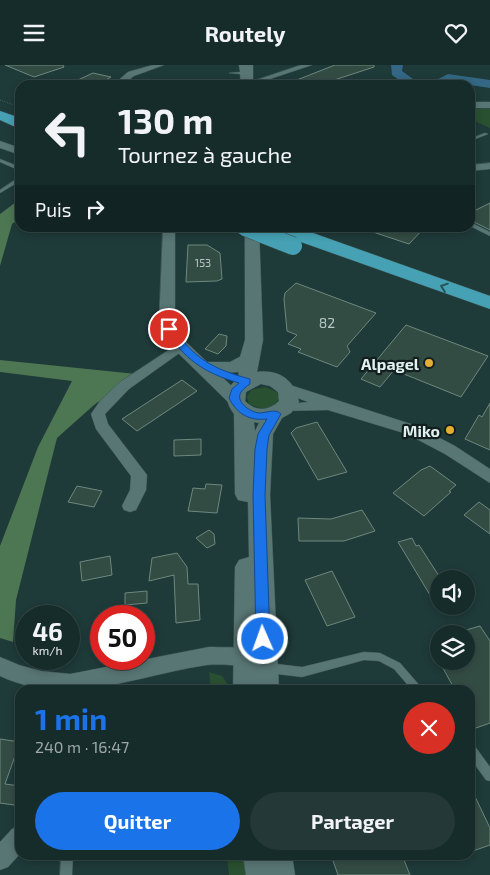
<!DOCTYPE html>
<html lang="fr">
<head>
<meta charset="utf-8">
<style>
	body { margin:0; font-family:"Exo 2",sans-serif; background:#233837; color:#f1f3f6; height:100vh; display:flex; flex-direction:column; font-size:19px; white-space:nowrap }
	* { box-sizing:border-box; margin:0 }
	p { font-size:16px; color:#9ea7a9 }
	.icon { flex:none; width:28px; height:28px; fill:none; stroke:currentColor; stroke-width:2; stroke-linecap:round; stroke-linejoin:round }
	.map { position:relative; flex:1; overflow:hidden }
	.drawer { position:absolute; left:15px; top:620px; width:460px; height:175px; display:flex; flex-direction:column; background:#162c2b; border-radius:15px; box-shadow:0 2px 8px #0003,0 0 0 1px #354847 }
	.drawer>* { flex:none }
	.top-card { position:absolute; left:15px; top:15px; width:460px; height:152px; border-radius:15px; box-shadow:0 2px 8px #0003,0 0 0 1px #354847; background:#162c2b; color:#f1f3f6; overflow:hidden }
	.buttons { position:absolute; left:430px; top:505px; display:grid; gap:10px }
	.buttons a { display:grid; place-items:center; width:45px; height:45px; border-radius:50%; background:#162c2b; box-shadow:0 2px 8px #0003,0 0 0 1px #354847; font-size:25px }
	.speed { position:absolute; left:15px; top:540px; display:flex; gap:10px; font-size:25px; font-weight:700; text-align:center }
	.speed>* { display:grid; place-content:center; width:65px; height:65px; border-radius:50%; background:#162c2b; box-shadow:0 2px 8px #0003,0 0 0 1px #354847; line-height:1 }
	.speed small { font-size:12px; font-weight:400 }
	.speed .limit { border:8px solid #d22; background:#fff; color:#111 }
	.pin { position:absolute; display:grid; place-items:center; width:42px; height:42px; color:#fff; margin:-21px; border:2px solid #fff; border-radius:50%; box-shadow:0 1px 5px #0007 }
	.me { position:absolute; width:55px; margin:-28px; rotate:358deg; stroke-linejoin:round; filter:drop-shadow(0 0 4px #0008) }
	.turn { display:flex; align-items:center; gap:18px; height:105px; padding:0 20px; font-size:22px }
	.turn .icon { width:65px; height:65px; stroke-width:2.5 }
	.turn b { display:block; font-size:35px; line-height:42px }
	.then { display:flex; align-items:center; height:48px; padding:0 20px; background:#0003; gap:10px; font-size:19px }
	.round { display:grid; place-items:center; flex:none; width:52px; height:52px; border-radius:26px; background:#233837 }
	.head { display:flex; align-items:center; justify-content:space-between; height:85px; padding:0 20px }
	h1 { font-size:30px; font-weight:700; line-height:38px; color:#1a73e8 }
	.primary-button { display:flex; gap:10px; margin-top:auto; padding:10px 20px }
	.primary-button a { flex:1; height:58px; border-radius:30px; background:#1a73e8; color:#fff; font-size:20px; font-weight:700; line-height:58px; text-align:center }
	.primary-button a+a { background:#233837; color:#f1f3f6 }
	header { display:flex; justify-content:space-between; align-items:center; height:65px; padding:0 20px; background:#162c2b; font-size:22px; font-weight:700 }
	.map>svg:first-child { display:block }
</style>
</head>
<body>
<header><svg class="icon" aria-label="menu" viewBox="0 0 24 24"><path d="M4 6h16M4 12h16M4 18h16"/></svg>Routely<svg class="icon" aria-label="heart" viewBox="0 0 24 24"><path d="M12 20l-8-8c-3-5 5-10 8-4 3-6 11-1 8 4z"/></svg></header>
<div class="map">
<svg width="490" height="810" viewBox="0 0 490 810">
	<rect width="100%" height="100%" fill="#1e3a39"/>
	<!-- green -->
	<g fill="#295030">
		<path d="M470,44H490V63L470,54Z"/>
		<path d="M265,322L277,327L279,335L272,342L262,344L249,339L247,332L251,325Z"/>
		<path d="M209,607L222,611L232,625H211Z"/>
		<path d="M227,790H247L249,810H229Z"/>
	</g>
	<!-- forest -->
	<g fill="#4d7653">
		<path d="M20,134V153L12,159L0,201V149Z"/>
		<path d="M0,295L136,309L94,340L57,373L16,535L13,577L0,573V481L38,382L72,316L0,307Z"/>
	</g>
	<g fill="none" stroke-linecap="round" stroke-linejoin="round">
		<!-- stream -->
		<path stroke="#6790a4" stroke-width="2.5" d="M364,20L409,17"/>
		<!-- river -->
		<path fill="#336783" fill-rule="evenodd" d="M391,0H403L402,6L413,14L427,20L448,9L490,15V23L450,17L443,20H406L392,10Z"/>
	</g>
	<!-- building -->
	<g fill="#334c43" stroke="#6e887e">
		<path d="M5,0H63L64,2L34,12Z"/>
		<path d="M335,0H374V2L319,20H284Z"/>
		<path d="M93,8L111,12L97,20H67Z"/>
		<path d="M490,138V165L470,155V148Z"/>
		<path d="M367,162H425L409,179L367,165Z"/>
		<path d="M188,180H207L220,188L222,214L217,216L186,217Z"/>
		<path d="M296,218L376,248L347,281L350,287L337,302L298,287L301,284L288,279L297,270L287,266L284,234L285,228Z"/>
		<path d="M406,260L488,291L461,332L394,305L380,322L361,314Z"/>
		<path d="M219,269L227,271L226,281L218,289L205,284Z"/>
		<path d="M182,315L197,326L137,366L122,354Z"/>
		<path d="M490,338V385L465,374L479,350L482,352Z"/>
		<path d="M317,357L347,407L318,415L291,368L296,363Z"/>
		<path d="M201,374V390L174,391V375Z"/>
		<path d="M430,401L456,420L449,426L451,427L424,451L393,428L421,405Z"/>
		<path d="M206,419L222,420L217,448L188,446L193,423L205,424Z"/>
		<path d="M77,421L102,426L94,442L68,437Z"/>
		<path d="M479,437L490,445V469L464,450Z"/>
		<path d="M362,445L375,466L344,476H299L298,453L331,454Z"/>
		<path d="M209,465L214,469L215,479L207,483L196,473Z"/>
		<path d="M412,473L416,481L419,480L439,511V545L398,477Z"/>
		<path d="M177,488L187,502L188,519H198L200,555L176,558L174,510L149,516L152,493Z"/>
		<path d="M110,491L112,510L82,516L80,497Z"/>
		<path d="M332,506L355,552L327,561L305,515Z"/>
		<path d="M147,526V538L125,540V528Z"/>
		<path d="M480,561L490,576V658L476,663L470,652V625H455L439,596H466V565Z"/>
		<path d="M0,674L20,677L5,719L20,721L14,740L0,738Z"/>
		<path d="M470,721L490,763V780L470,787Z"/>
		<path d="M331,790H402L410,810H338Z"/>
	</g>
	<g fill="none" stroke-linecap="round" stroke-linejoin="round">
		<!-- service casing -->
		<g stroke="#3e5756" stroke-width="1">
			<g id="service">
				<path d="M239,0H243L245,20H241L240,9L229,8L240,7Z"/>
				<path d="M485,68L488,69L470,76V74Z"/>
				<path d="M0,94L20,102V109H18L16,104L0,97Z"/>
				<path d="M18,113H20V116L0,128V125Z"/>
				<path d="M470,157L490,167V171L470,161Z"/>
				<path d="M364,587L380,588L400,598L421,622L423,625H412L394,604L379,596L364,595L302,612L268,608L265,606L263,603L265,600L268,598L302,602Z"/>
				<path d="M470,679L474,680L490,702V716L486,715L470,693Z"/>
				<path d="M61,790H73L72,810H60Z"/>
			</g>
		</g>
		<!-- minor casing -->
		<g stroke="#3e5756" stroke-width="1">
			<g id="minor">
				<path d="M153,0H164L134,11L122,20H113L128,7Z"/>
				<path d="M301,0H312L252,20L244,19Z"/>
				<path d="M490,98V104L470,106V100Z"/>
				<path d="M181,277L185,278L187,281L185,284L129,324L105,349L108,359L147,410L146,425L136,445L130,447L124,445L122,441L130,425L131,411L96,364L91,349L100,336L120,317Z"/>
				<path d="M287,319L417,361L455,381L490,404V418L445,389L407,369L328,345L281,346L279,343L281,340L308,337L282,327L280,324L282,321Z"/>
				<path d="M209,582C256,583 256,578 272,625H252L242,601C231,600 218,599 207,600C138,610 68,643 0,611V592L19,600L41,606L70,609Z"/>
				<path d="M20,761V789L8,802L0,805V777L12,764Z"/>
			</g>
		</g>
		<!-- tertiary casing -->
		<g stroke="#3e5756" stroke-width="1">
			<g id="tertiary">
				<rect x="470" y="37" width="20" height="6"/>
				<path d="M0,76L20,83V90L0,83Z"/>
				<path d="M163,162H175V258L187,278L207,297H230L249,287L255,288L257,292L239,307L218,308L240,329L242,333L240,337H228L175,285L159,258Z"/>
			</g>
		</g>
		<!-- secondary casing -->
		<g stroke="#3e5756" stroke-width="1">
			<g id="secondary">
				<rect x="243" y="0" width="10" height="20"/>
				<path d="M245,162H259L263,275L257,307C280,304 295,316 299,337L291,348L282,353L273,369L270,430L279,625H233L235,502L239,495L249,492L248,437L238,435L235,429L234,349C224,336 224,323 238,314L240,292L245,275ZM261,319L270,321L278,327L279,336C269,346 256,347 245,336L246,327ZM254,357L259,358L255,366Z"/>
				<path d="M243,790H292L295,810H246Z"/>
			</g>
		</g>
		<!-- motorway casing -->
		<g stroke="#3e5756" stroke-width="1">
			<g id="motorway">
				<path d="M0,46L20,53V64L0,55Z"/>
				<path d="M268,162H296L490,231V244L270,166Z"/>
			</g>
		</g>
		<!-- path -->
		<path stroke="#738a89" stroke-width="1" stroke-dasharray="0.5 2" stroke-linecap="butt" d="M0,35L20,42"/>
		<!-- service -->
		<use href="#service" fill="#587674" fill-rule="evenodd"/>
		<!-- minor -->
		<use href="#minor" fill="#587674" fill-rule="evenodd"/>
		<!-- tertiary -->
		<use href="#tertiary" fill="#587674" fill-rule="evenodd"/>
		<!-- secondary -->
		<use href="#secondary" fill="#587674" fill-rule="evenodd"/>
		<!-- motorway -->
		<use href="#motorway" fill="#45a1b3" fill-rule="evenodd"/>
		<!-- motorway-bridge casing -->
		<g stroke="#3e5756" stroke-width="19" stroke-linecap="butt">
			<path id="motorway-bridge" d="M245,162L293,181"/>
		</g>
		<!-- motorway-bridge -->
		<use href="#motorway-bridge" stroke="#45a1b3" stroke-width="18"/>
	</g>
	<!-- one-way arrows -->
	<defs><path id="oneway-chevron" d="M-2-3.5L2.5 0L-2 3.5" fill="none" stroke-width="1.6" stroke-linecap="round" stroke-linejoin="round" transform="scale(1.25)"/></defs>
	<use stroke="#27535a" href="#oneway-chevron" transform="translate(444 222) rotate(-161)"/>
	<!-- route -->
	<path fill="#1a73e8" stroke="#114b97" d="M166,262H173C194,294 213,304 250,314V319C247,321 243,324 241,327C235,337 250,347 259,348C267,348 275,343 281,349L269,370L267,384L265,430L270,574L268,579L263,581L258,579L256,574L253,430L255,384L258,369L267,354C249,356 237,349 229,333L232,324L239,318C204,308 184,294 165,264Z"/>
	<!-- markers -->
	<g fill="#e3ae35" stroke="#131f1e" stroke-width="2">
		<circle cx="429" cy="298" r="5"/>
		<circle cx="450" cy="365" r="5"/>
	</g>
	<g text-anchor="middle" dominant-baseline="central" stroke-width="4.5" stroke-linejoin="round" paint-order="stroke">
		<!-- far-number labels -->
		<g font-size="11" fill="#b6c8c5">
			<text x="203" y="197">153</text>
		</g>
		<!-- number labels -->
		<g font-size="14" fill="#b6c8c5">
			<text x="327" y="257">82</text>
		</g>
		<!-- poi labels -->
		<g font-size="16" font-weight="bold" fill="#e1f1f0" stroke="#131f1e" text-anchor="end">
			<text x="419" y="298">Alpagel</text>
			<text x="440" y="365">Miko</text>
		</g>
	</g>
</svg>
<div class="buttons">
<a><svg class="icon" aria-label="sound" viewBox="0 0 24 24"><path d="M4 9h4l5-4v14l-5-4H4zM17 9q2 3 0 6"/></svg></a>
<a><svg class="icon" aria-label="layers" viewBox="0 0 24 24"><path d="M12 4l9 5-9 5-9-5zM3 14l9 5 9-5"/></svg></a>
</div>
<div class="speed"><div>46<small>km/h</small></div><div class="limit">50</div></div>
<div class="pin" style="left:169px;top:264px;background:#d93025"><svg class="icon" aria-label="arrive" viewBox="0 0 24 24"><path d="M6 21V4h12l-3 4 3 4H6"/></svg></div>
<svg class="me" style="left:263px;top:574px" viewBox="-20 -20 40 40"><circle r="17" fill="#1a73e8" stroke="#fff" stroke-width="3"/><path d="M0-11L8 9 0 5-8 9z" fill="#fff"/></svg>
<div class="top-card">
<div class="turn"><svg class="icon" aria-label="left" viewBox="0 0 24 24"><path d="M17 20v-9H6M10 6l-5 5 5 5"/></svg><div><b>130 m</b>Tournez à gauche</div></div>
<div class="then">Puis<svg class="icon" aria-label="right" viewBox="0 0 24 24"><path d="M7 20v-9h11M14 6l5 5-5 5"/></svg></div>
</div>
<section class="drawer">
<div class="head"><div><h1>1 min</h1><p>240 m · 16:47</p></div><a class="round" style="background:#d93025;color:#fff"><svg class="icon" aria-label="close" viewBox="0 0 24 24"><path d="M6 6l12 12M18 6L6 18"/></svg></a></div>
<div class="primary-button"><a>Quitter</a><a>Partager</a></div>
</section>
</div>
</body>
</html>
